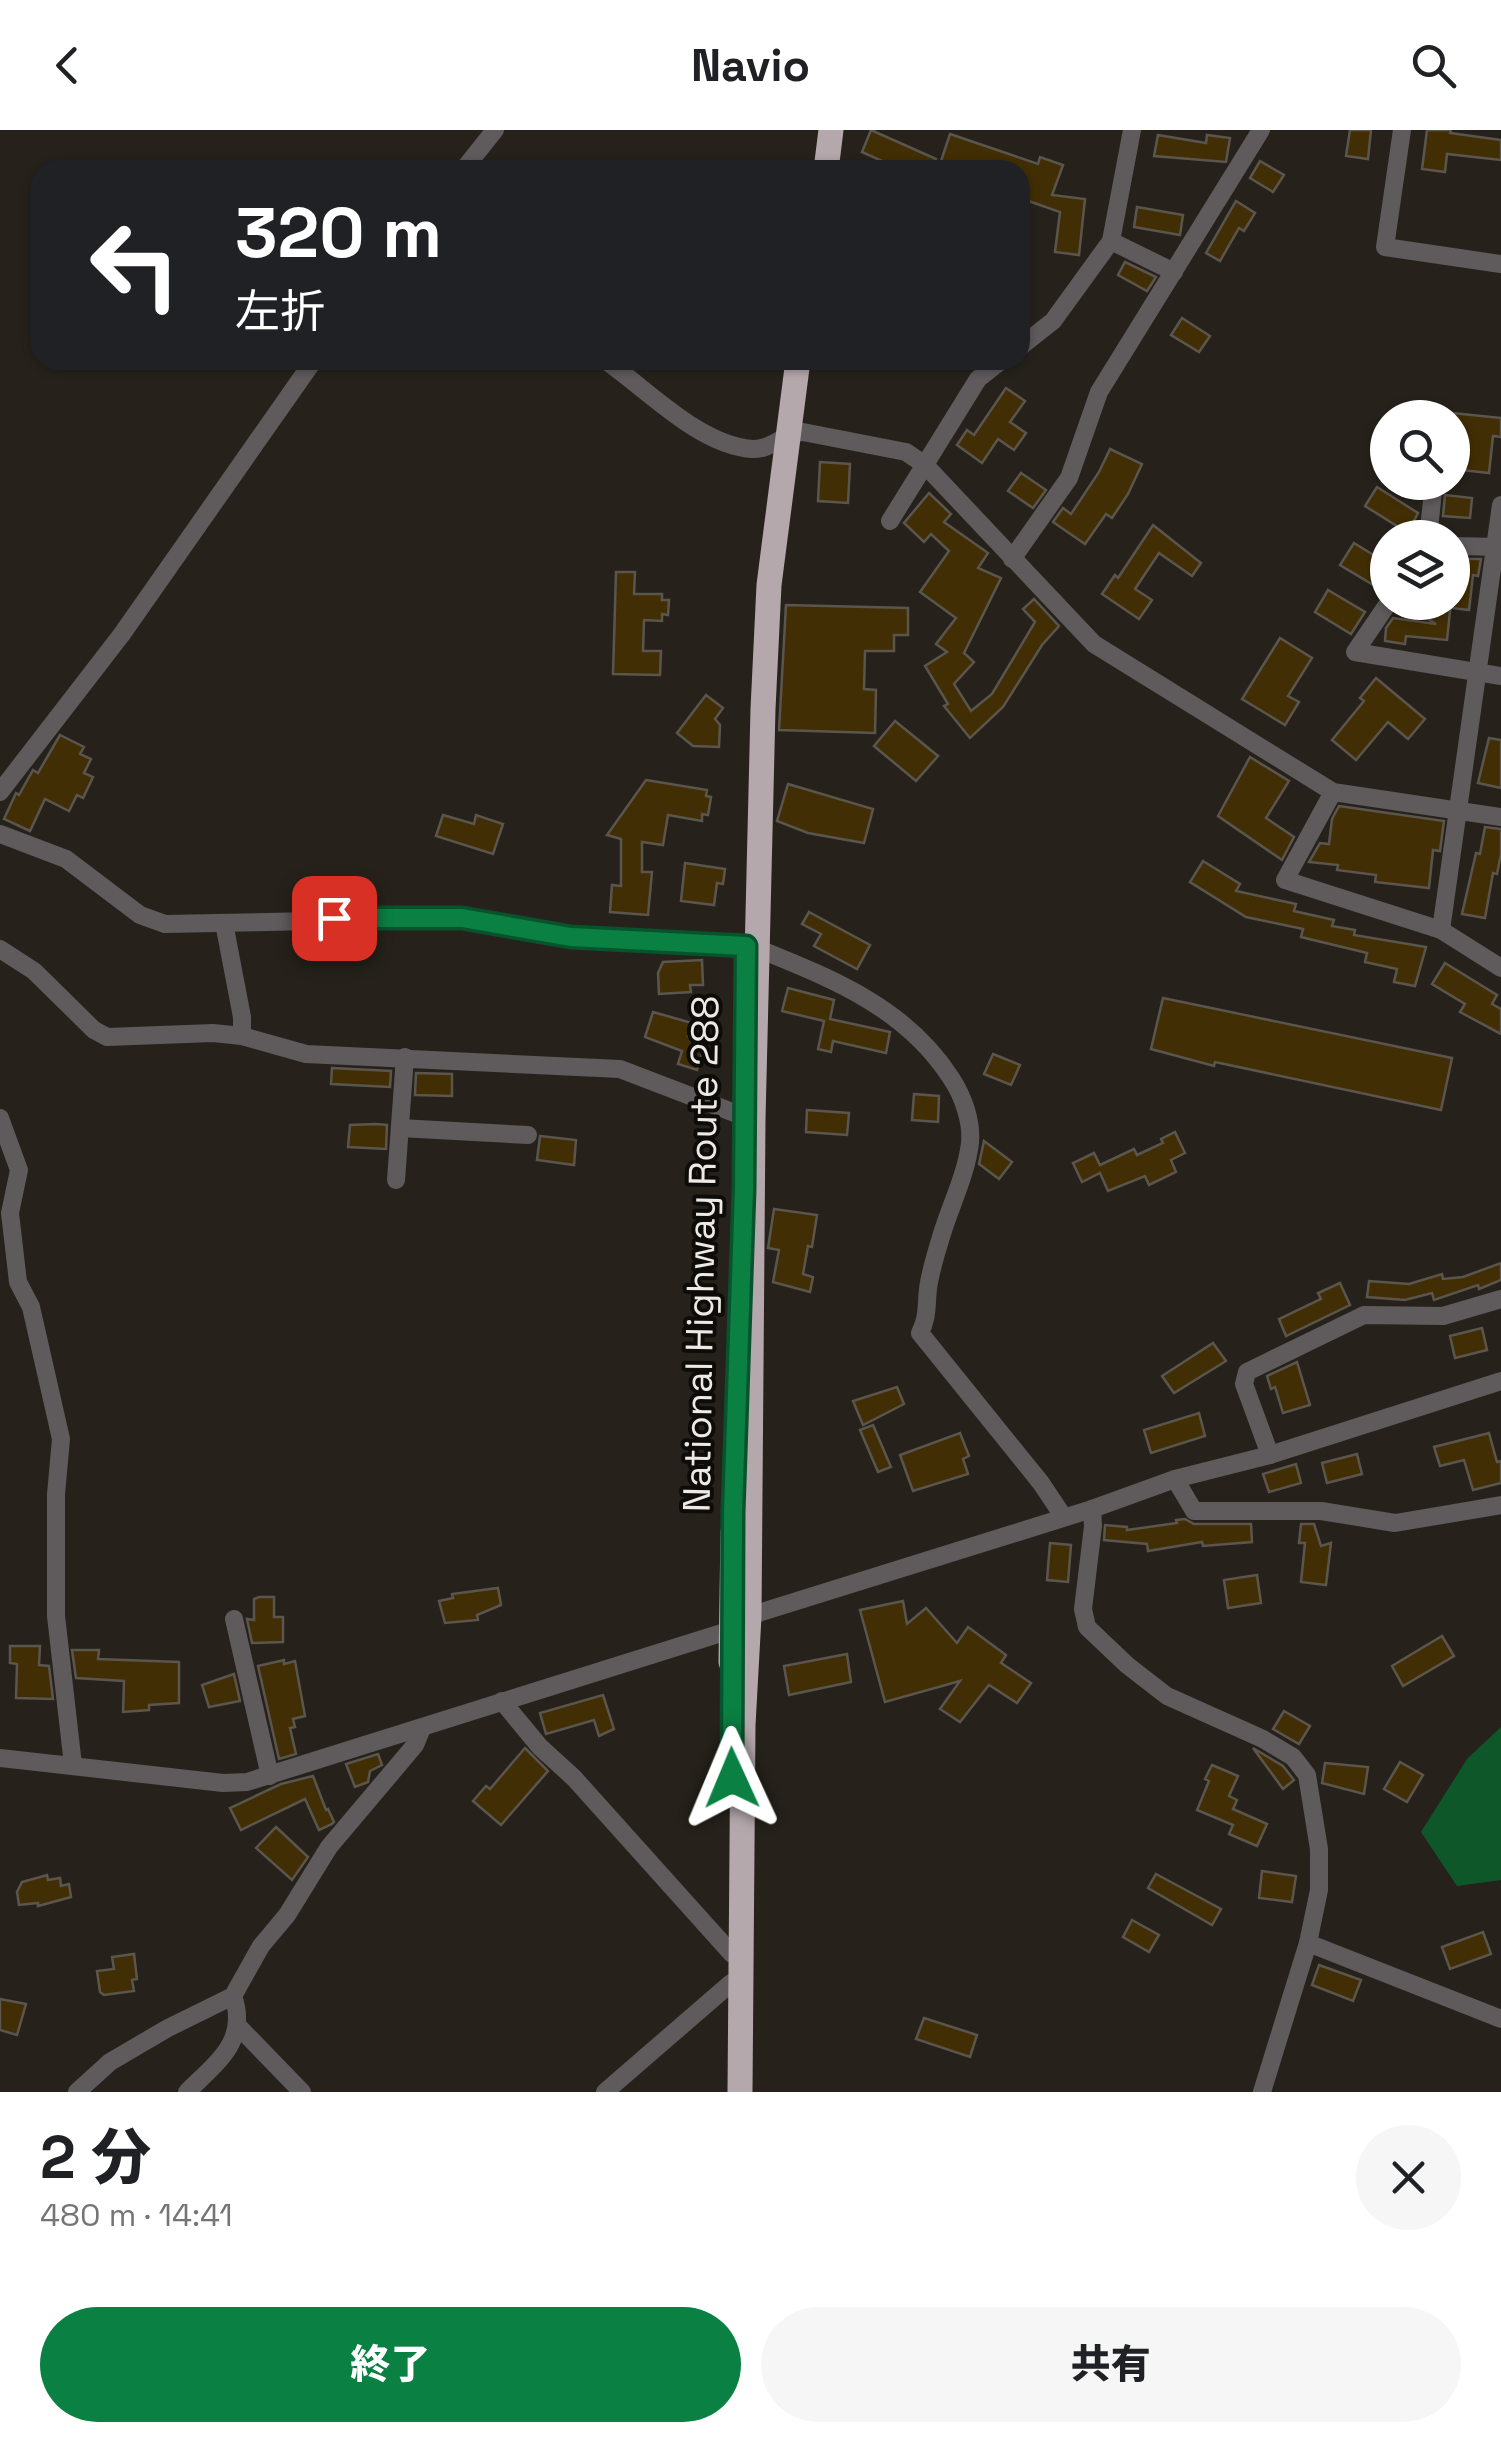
<!DOCTYPE html>
<html lang="ja">
<head>
<meta charset="utf-8">
<style>
	body { margin:0; font-family:"Space Grotesk","Noto Sans JP",sans-serif; background:#f6f6f6; color:#202124; height:100vh; display:flex; flex-direction:column; font-size:38px; white-space:nowrap }
	* { box-sizing:border-box; margin:0 }
	p { font-size:32px; color:#757577 }
	.icon { flex:none; width:55px; height:55px; fill:none; stroke:currentColor; stroke-width:2; stroke-linecap:round; stroke-linejoin:round }
	.map { position:relative; height:1962px; overflow:hidden }
	.details { display:flex; flex-direction:column; background:#fff; flex:1 }
	.details>* { flex:none }
	.banner { position:absolute; left:30px; top:30px; width:1000px; height:210px; border-radius:30px; box-shadow:0 2px 8px #0004; background:#202124; color:#fff; overflow:hidden }
	.tools { position:absolute; left:1370px; top:270px; display:grid; gap:20px }
	.tools a { display:grid; place-items:center; width:100px; height:100px; border-radius:50%; background:#fff; box-shadow:0 2px 8px #0004; font-size:50px }
	.pin { position:absolute; display:grid; place-items:center; width:85px; height:85px; color:#fff; margin:-42px; border-radius:20px; box-shadow:0 5px 15px #0006 }
	.me { position:absolute; width:110px; margin:-55px; rotate:359deg; stroke-linejoin:round; filter:drop-shadow(0 0 8px #0008) }
	.turn { display:flex; align-items:center; gap:35px; height:210px; padding:0 40px; font-size:45px }
	.turn .icon { width:130px; height:130px; stroke-width:2.5 }
	.turn b { display:block; font-size:70px; line-height:85px }
	.round { display:grid; place-items:center; flex:none; width:105px; height:105px; border-radius:52px; background:#f6f6f6 }
	.headline { display:flex; align-items:center; justify-content:space-between; height:170px; padding:0 40px }
	h1 { font-size:60px; font-weight:800; line-height:75px }
	.button { display:flex; gap:20px; margin-top:auto; padding:20px 40px }
	.button a { flex:1; height:115px; border-radius:60px; background:#0b8043; color:#fff; font-size:40px; font-weight:800; line-height:115px; text-align:center }
	.button a+a { background:#f6f6f6; color:#202124 }
	header { display:flex; justify-content:space-between; align-items:center; height:130px; padding:0 40px; background:#fff; font-size:45px; font-weight:800 }
	.map>svg:first-child { display:block }
</style>
</head>
<body>
<header><svg class="icon" aria-label="back" viewBox="0 0 24 24"><path d="M15 5l-7 7 7 7"/></svg>Navio<svg class="icon" aria-label="search" viewBox="0 0 24 24"><circle cx="10" cy="10" r="6"/><path d="M15 15l6 6"/></svg></header>
<div class="map">
<svg width="1501" height="1962" viewBox="0 0 1501 1962">
	<rect width="100%" height="100%" fill="#26221b"/>
	<!-- forest -->
	<path fill="#0d5728" d="M1501,1597V1750L1457,1756L1421,1702L1467,1629Z"/>
	<!-- building -->
	<g fill="#422e04" stroke="#5a554d" stroke-width="2.5">
		<path d="M871,0L936,29L931,40H902L862,22Z"/>
		<path d="M1350,0H1371L1368,29L1346,26Z"/>
		<path d="M1427,0H1451L1450,3L1501,10V30L1447,24L1445,42L1422,39Z"/>
		<path d="M950,4L1038,34L1040,27L1063,35L1052,65L1085,69L1079,125L1055,122L1060,82L1020,68V40H956L940,34Z"/>
		<path d="M1158,5L1206,13L1207,5L1230,8L1226,32L1154,26Z"/>
		<path d="M1260,31L1284,45L1273,62L1250,48Z"/>
		<path d="M1236,71L1255,83L1244,101L1239,98L1220,131L1206,123Z"/>
		<path d="M1137,77L1183,85L1180,105L1134,97Z"/>
		<path d="M1125,132L1156,147L1147,161L1118,145Z"/>
		<path d="M1182,188L1210,206L1199,222L1171,205Z"/>
		<path d="M1006,258L1025,271L1010,292L1026,303L1014,320L998,309L982,333L957,315L967,300L974,305Z"/>
		<path d="M1452,283L1501,288V307L1493,306L1489,343L1452,339Z"/>
		<path d="M1110,319L1142,334L1128,364L1112,388L1106,384L1085,414L1053,392L1063,378L1071,384L1099,342Z"/>
		<path d="M820,332L850,334L848,373L818,371Z"/>
		<path d="M1021,343L1046,360L1033,378L1008,361Z"/>
		<path d="M1377,357L1418,383L1408,403L1365,376Z"/>
		<path d="M929,363L951,384L944,392L988,423L978,438L1001,448L964,523L974,532L954,554L971,581L992,564L1035,492L1023,479L1034,469L1059,496L1042,515L1003,577L970,608L944,576L948,574L925,536L947,522L936,514L956,488L920,462L949,421L931,404L924,412L904,393Z"/>
		<path d="M1445,365L1472,368L1470,388L1443,386Z"/>
		<path d="M1153,395L1201,433L1192,446L1159,423L1135,459L1152,470L1139,489L1102,464L1115,445L1118,448Z"/>
		<path d="M1354,413L1388,434V446L1380,459L1340,435Z"/>
		<path d="M1456,429H1481L1478,446L1473,445L1469,480L1452,478Z"/>
		<path d="M616,442H635L634,464H662V470H669L668,485L662,484V491L644,490L643,521H661L660,545L613,544Z"/>
		<path d="M1328,460L1365,482L1351,504L1315,482Z"/>
		<path d="M1402,472H1451L1447,510L1406,506L1405,514L1385,511L1386,498L1393,488L1436,494Z"/>
		<path d="M786,475L908,478V505H894V521H865L864,559L876,560L875,603L779,600Z"/>
		<path d="M1280,508L1312,528L1288,566L1299,572L1285,595L1242,569Z"/>
		<path d="M1376,548L1425,589L1408,609L1388,592L1356,630L1332,610L1364,571L1360,568Z"/>
		<path d="M706,565L723,578L715,589L720,595L719,617L693,616L677,603Z"/>
		<path d="M895,591L938,626L916,651L874,616Z"/>
		<path d="M60,605L84,617L80,624L91,629L84,643L93,647L83,668L77,665L69,681L45,669L30,701L4,689L16,663L19,665L33,640L38,643Z"/>
		<path d="M1489,608L1501,610V658L1478,653Z"/>
		<path d="M1250,627L1289,651L1266,688L1294,707L1282,730L1218,686Z"/>
		<path d="M646,650L707,660L706,666L711,667L708,685L702,684V691L668,685L663,715L642,712V742H652L648,785L610,782L612,755L621,756V709L607,705Z"/>
		<path d="M788,654L873,679L864,713L808,703L777,691Z"/>
		<path d="M1339,676L1444,691L1440,721L1433,720L1429,758L1375,752L1376,745L1337,740L1338,735L1309,732L1320,713L1329,714L1332,689Z"/>
		<path d="M443,685L474,694L476,685L503,694L493,724L436,706Z"/>
		<path d="M1485,697L1501,699V724L1497,744L1493,743L1485,788L1462,784L1476,723L1480,724Z"/>
		<path d="M1203,731L1240,754L1236,761L1296,774L1294,781L1334,790L1332,796L1355,800L1354,805L1426,817L1415,856L1394,852L1397,839L1365,832L1367,823L1301,807L1303,799L1246,787L1190,752Z"/>
		<path d="M685,733L725,739L723,754L717,753L714,775L681,771Z"/>
		<path d="M809,782L870,815L857,839L814,816L821,804L802,794Z"/>
		<path d="M702,830L703,855H690L691,862L659,864L658,843L663,832Z"/>
		<path d="M1445,833L1497,865L1492,874L1501,879V904L1460,882L1465,874L1432,854Z"/>
		<path d="M788,858L834,870L830,889L890,902L886,923L833,911L831,922L818,919L824,891L782,881Z"/>
		<path d="M1163,868L1452,928L1441,980L1215,932L1214,936L1151,919Z"/>
		<path d="M653,882L692,893L688,906L705,914L697,940L678,934L682,921L645,907Z"/>
		<path d="M993,924L1020,935L1011,955L984,944Z"/>
		<path d="M332,938L391,941L390,957L331,954Z"/>
		<path d="M416,943L452,944V966L415,965Z"/>
		<path d="M914,964L939,966L938,992L912,990Z"/>
		<path d="M807,980L849,983L847,1005L806,1002Z"/>
		<path d="M376,994L387,995L386,1019L348,1017L350,995Z"/>
		<path d="M1175,1002L1185,1023L1171,1030L1176,1042L1149,1055L1145,1046L1108,1061L1100,1043L1082,1052L1073,1033L1094,1023L1100,1035L1134,1019L1137,1025L1163,1013L1161,1009Z"/>
		<path d="M540,1006L576,1010L574,1035L537,1030Z"/>
		<path d="M984,1011L1012,1032L999,1049L979,1034Z"/>
		<path d="M774,1079L817,1085L812,1117L808,1116L803,1144L813,1147L810,1162L773,1152L779,1120L768,1118Z"/>
		<path d="M1501,1133V1150L1479,1159L1478,1155L1434,1170L1432,1163L1405,1170L1367,1167L1369,1151L1409,1154L1442,1144L1443,1149L1463,1147Z"/>
		<path d="M1340,1153L1350,1175L1286,1206L1279,1189L1321,1169L1318,1163Z"/>
		<path d="M1482,1198L1487,1220L1455,1228L1450,1206Z"/>
		<path d="M1213,1213L1226,1231L1174,1263L1162,1246Z"/>
		<path d="M1297,1232L1310,1275L1283,1283L1275,1257L1271,1259L1267,1246Z"/>
		<path d="M897,1257L904,1274L863,1295L853,1271Z"/>
		<path d="M1199,1283L1205,1306L1151,1323L1144,1300Z"/>
		<path d="M873,1295L891,1337L878,1342L860,1300Z"/>
		<path d="M960,1303L969,1326L963,1329L968,1344L913,1361L900,1325Z"/>
		<path d="M1489,1303L1497,1332L1501,1331V1353L1473,1360L1464,1330L1440,1336L1434,1317Z"/>
		<path d="M1357,1324L1362,1344L1327,1353L1322,1333Z"/>
		<path d="M1296,1334L1301,1353L1269,1362L1263,1344Z"/>
		<path d="M1185,1389L1194,1394H1251L1252,1412L1203,1416L1202,1412L1148,1421L1147,1414L1104,1410L1105,1395L1127,1397V1400L1177,1393L1176,1390Z"/>
		<path d="M1301,1394H1314L1321,1416L1331,1413L1326,1455L1301,1452L1305,1413H1299Z"/>
		<path d="M1050,1413L1071,1415L1068,1452L1047,1450Z"/>
		<path d="M1257,1445L1261,1473L1228,1478L1224,1450Z"/>
		<path d="M498,1458L501,1475L477,1485L478,1490L445,1493L439,1471L453,1468L452,1464Z"/>
		<path d="M259,1467H274V1487H283V1512L252,1513L247,1489L254,1490V1469Z"/>
		<path d="M903,1471L907,1494L926,1478L957,1513L968,1497L1006,1525L1001,1533L1031,1553L1017,1573L989,1555L960,1592L940,1579L960,1551L885,1572L860,1480Z"/>
		<path d="M1442,1506L1454,1526L1403,1556L1392,1536Z"/>
		<path d="M10,1516H40L39,1535L49,1536L53,1569L16,1568L17,1534L10,1533Z"/>
		<path d="M72,1520H99L98,1529L179,1532V1573L149,1575V1580L123,1582L124,1551L76,1548Z"/>
		<path d="M847,1524L851,1552L789,1565L784,1536Z"/>
		<path d="M284,1530V1534L295,1531L305,1586L293,1589L295,1597L290,1598L296,1624L279,1629L258,1536Z"/>
		<path d="M234,1544L240,1571L209,1577L202,1555Z"/>
		<path d="M603,1565L614,1599L599,1606L594,1590L546,1604L540,1583Z"/>
		<path d="M1284,1581L1310,1596L1299,1614L1273,1599Z"/>
		<path d="M525,1618L548,1641L501,1695L473,1671L486,1656L490,1659Z"/>
		<path d="M1253,1618L1283,1636L1294,1650L1283,1659Z"/>
		<path d="M378,1624L382,1635L370,1641L368,1652L355,1657L346,1634Z"/>
		<path d="M1400,1632L1423,1645L1407,1672L1384,1659Z"/>
		<path d="M1325,1633L1368,1637L1364,1664L1322,1653Z"/>
		<path d="M1212,1635L1238,1646L1229,1666L1237,1670L1233,1679L1267,1694L1257,1716L1229,1704L1233,1695L1197,1680L1209,1651L1205,1649Z"/>
		<path d="M313,1646L326,1680L328,1679L334,1692L332,1694L319,1700L305,1669L241,1700L230,1678L281,1654Z"/>
		<path d="M276,1697L308,1727L292,1750L256,1718Z"/>
		<path d="M1262,1741L1296,1746L1292,1772L1259,1768Z"/>
		<path d="M1156,1744L1221,1779L1212,1795L1148,1758Z"/>
		<path d="M47,1745L48,1750L60,1748L61,1756L69,1754L71,1767L38,1776V1773L19,1775L17,1762L22,1752Z"/>
		<path d="M1132,1790L1159,1805L1149,1822L1123,1807Z"/>
		<path d="M1483,1802L1491,1824L1450,1839L1442,1817Z"/>
		<path d="M134,1824L137,1849L132,1850L134,1861L104,1865L100,1862L97,1841L114,1839L112,1827Z"/>
		<path d="M1319,1835L1361,1850L1353,1871L1312,1855Z"/>
		<path d="M0,1869L26,1874L17,1905L0,1900Z"/>
		<path d="M924,1888L977,1905L970,1927L916,1909Z"/>
	</g>
	<g fill="none" stroke-linecap="round" stroke-linejoin="round">
		<!-- minor -->
		<g stroke="#5f5a5c" stroke-width="18">
			<path d="M1402,0L1385,117L1501,134"/>
			<path d="M463,40L495,0"/>
			<path d="M1111,111L1174,142"/>
			<path d="M1020,217L1053,191L1111,111L1132,0"/>
			<path d="M605,230C648,260 699,315 752,319C771,320 784,303 803,302L906,322L925,335L1094,514L1333,662L1501,687"/>
			<path d="M890,391L978,249L1002,230"/>
			<path d="M1428,408L1434,352"/>
			<path d="M1452,416L1501,417"/>
			<path d="M1012,429L1069,348L1099,262L1261,0"/>
			<path d="M1389,472L1355,522L1501,546"/>
			<path d="M0,662L122,504L314,230"/>
			<path d="M1333,662L1285,750L1441,800L1501,838"/>
			<path d="M0,704L66,729L140,785L165,794L462,788L571,807L746,815"/>
			<path d="M224,793L242,887V906"/>
			<path d="M1441,800L1501,375"/>
			<path d="M0,819L34,841L94,900L107,907L213,903L242,906L306,924L620,939L753,990"/>
			<path d="M759,819C833,849 906,878 951,948C963,966 972,991 970,1013C966,1046 950,1076 941,1107C936,1124 930,1142 928,1159C926,1177 928,1187 920,1203L1041,1353L1063,1386"/>
			<path d="M0,988L19,1040L10,1083L18,1152L31,1177L61,1309L56,1364V1486L73,1635"/>
			<path d="M400,998L528,1005"/>
			<path d="M396,1050L405,927"/>
			<path d="M1270,1325L1244,1254L1247,1242L1364,1185L1443,1186L1501,1169"/>
			<path d="M1175,1349L1194,1381H1321L1395,1393L1501,1375"/>
			<path d="M1092,1379L1093,1396L1083,1479L1087,1497L1127,1535L1167,1566L1263,1609L1293,1627L1307,1645L1319,1719V1760L1308,1813L1262,1962"/>
			<path d="M234,1489L270,1646"/>
			<path d="M502,1571L540,1617L574,1648L732,1824"/>
			<path d="M0,1628L223,1653L247,1652L731,1500L749,1486L1092,1379L1175,1349L1270,1325L1501,1251"/>
			<path d="M1308,1813L1501,1889"/>
			<path d="M238,1896L302,1962"/>
			<path d="M77,1962L110,1932L168,1898L233,1866L261,1816L287,1785L329,1717L415,1615L422,1598"/>
			<path d="M187,1962C216,1933 249,1911 233,1866"/>
			<path d="M605,1962L731,1853"/>
		</g>
		<!-- highway -->
		<g stroke="#b4a8ac" stroke-width="25">
			<path d="M826,40L831,0"/>
			<path d="M731,1532L733,1402"/>
			<path d="M740,1962L743,1595L749,1486L753,990L763,579L769,455L798,230"/>
		</g>
	</g>
	<g fill="none" stroke-linecap="round" stroke-linejoin="round">
		<!-- route casing -->
		<g stroke="#07532c" stroke-width="25">
			<path id="route" d="M334,788H462L571,807L746,816L744,1059L733,1382L732,1648"/>
		</g>
		<!-- route -->
		<use href="#route" stroke="#0b8043" stroke-width="18"/>
	</g>
	<g text-anchor="middle" dominant-baseline="central" stroke-width="8" stroke-linejoin="round" paint-order="stroke">
		<!-- street labels -->
		<g font-size="38" fill="#edeae5" stroke="#0d0c09">
			<text transform="translate(701 1124) rotate(-89)">National Highway Route 288</text>
		</g>
	</g>
</svg>
<div class="tools">
<a><svg class="icon" aria-label="search" viewBox="0 0 24 24"><circle cx="10" cy="10" r="6"/><path d="M15 15l6 6"/></svg></a>
<a><svg class="icon" aria-label="layers" viewBox="0 0 24 24"><path d="M12 4l9 5-9 5-9-5zM3 14l9 5 9-5"/></svg></a>
</div>
<div class="pin" style="left:334px;top:788px;background:#d93025"><svg class="icon" aria-label="arrive" viewBox="0 0 24 24"><path d="M6 21V4h12l-3 4 3 4H6"/></svg></div>
<svg class="me" style="left:732px;top:1648px" viewBox="-20 -20 40 40"><path d="M0-17L14 15 0 8-14 15z" fill="#0b8043" stroke="#fff" stroke-width="4"/></svg>
<div class="banner">
<div class="turn"><svg class="icon" aria-label="left" viewBox="0 0 24 24"><path d="M17 20v-9H6M10 6l-5 5 5 5"/></svg><div><b>320 m</b>左折</div></div>
</div>
</div>
<section class="details">
<div class="headline"><div><h1>2 分</h1><p>480 m · 14:41</p></div><a class="round"><svg class="icon" aria-label="close" viewBox="0 0 24 24"><path d="M6 6l12 12M18 6L6 18"/></svg></a></div>
<div class="button"><a>終了</a><a>共有</a></div>
</section>
</body>
</html>
